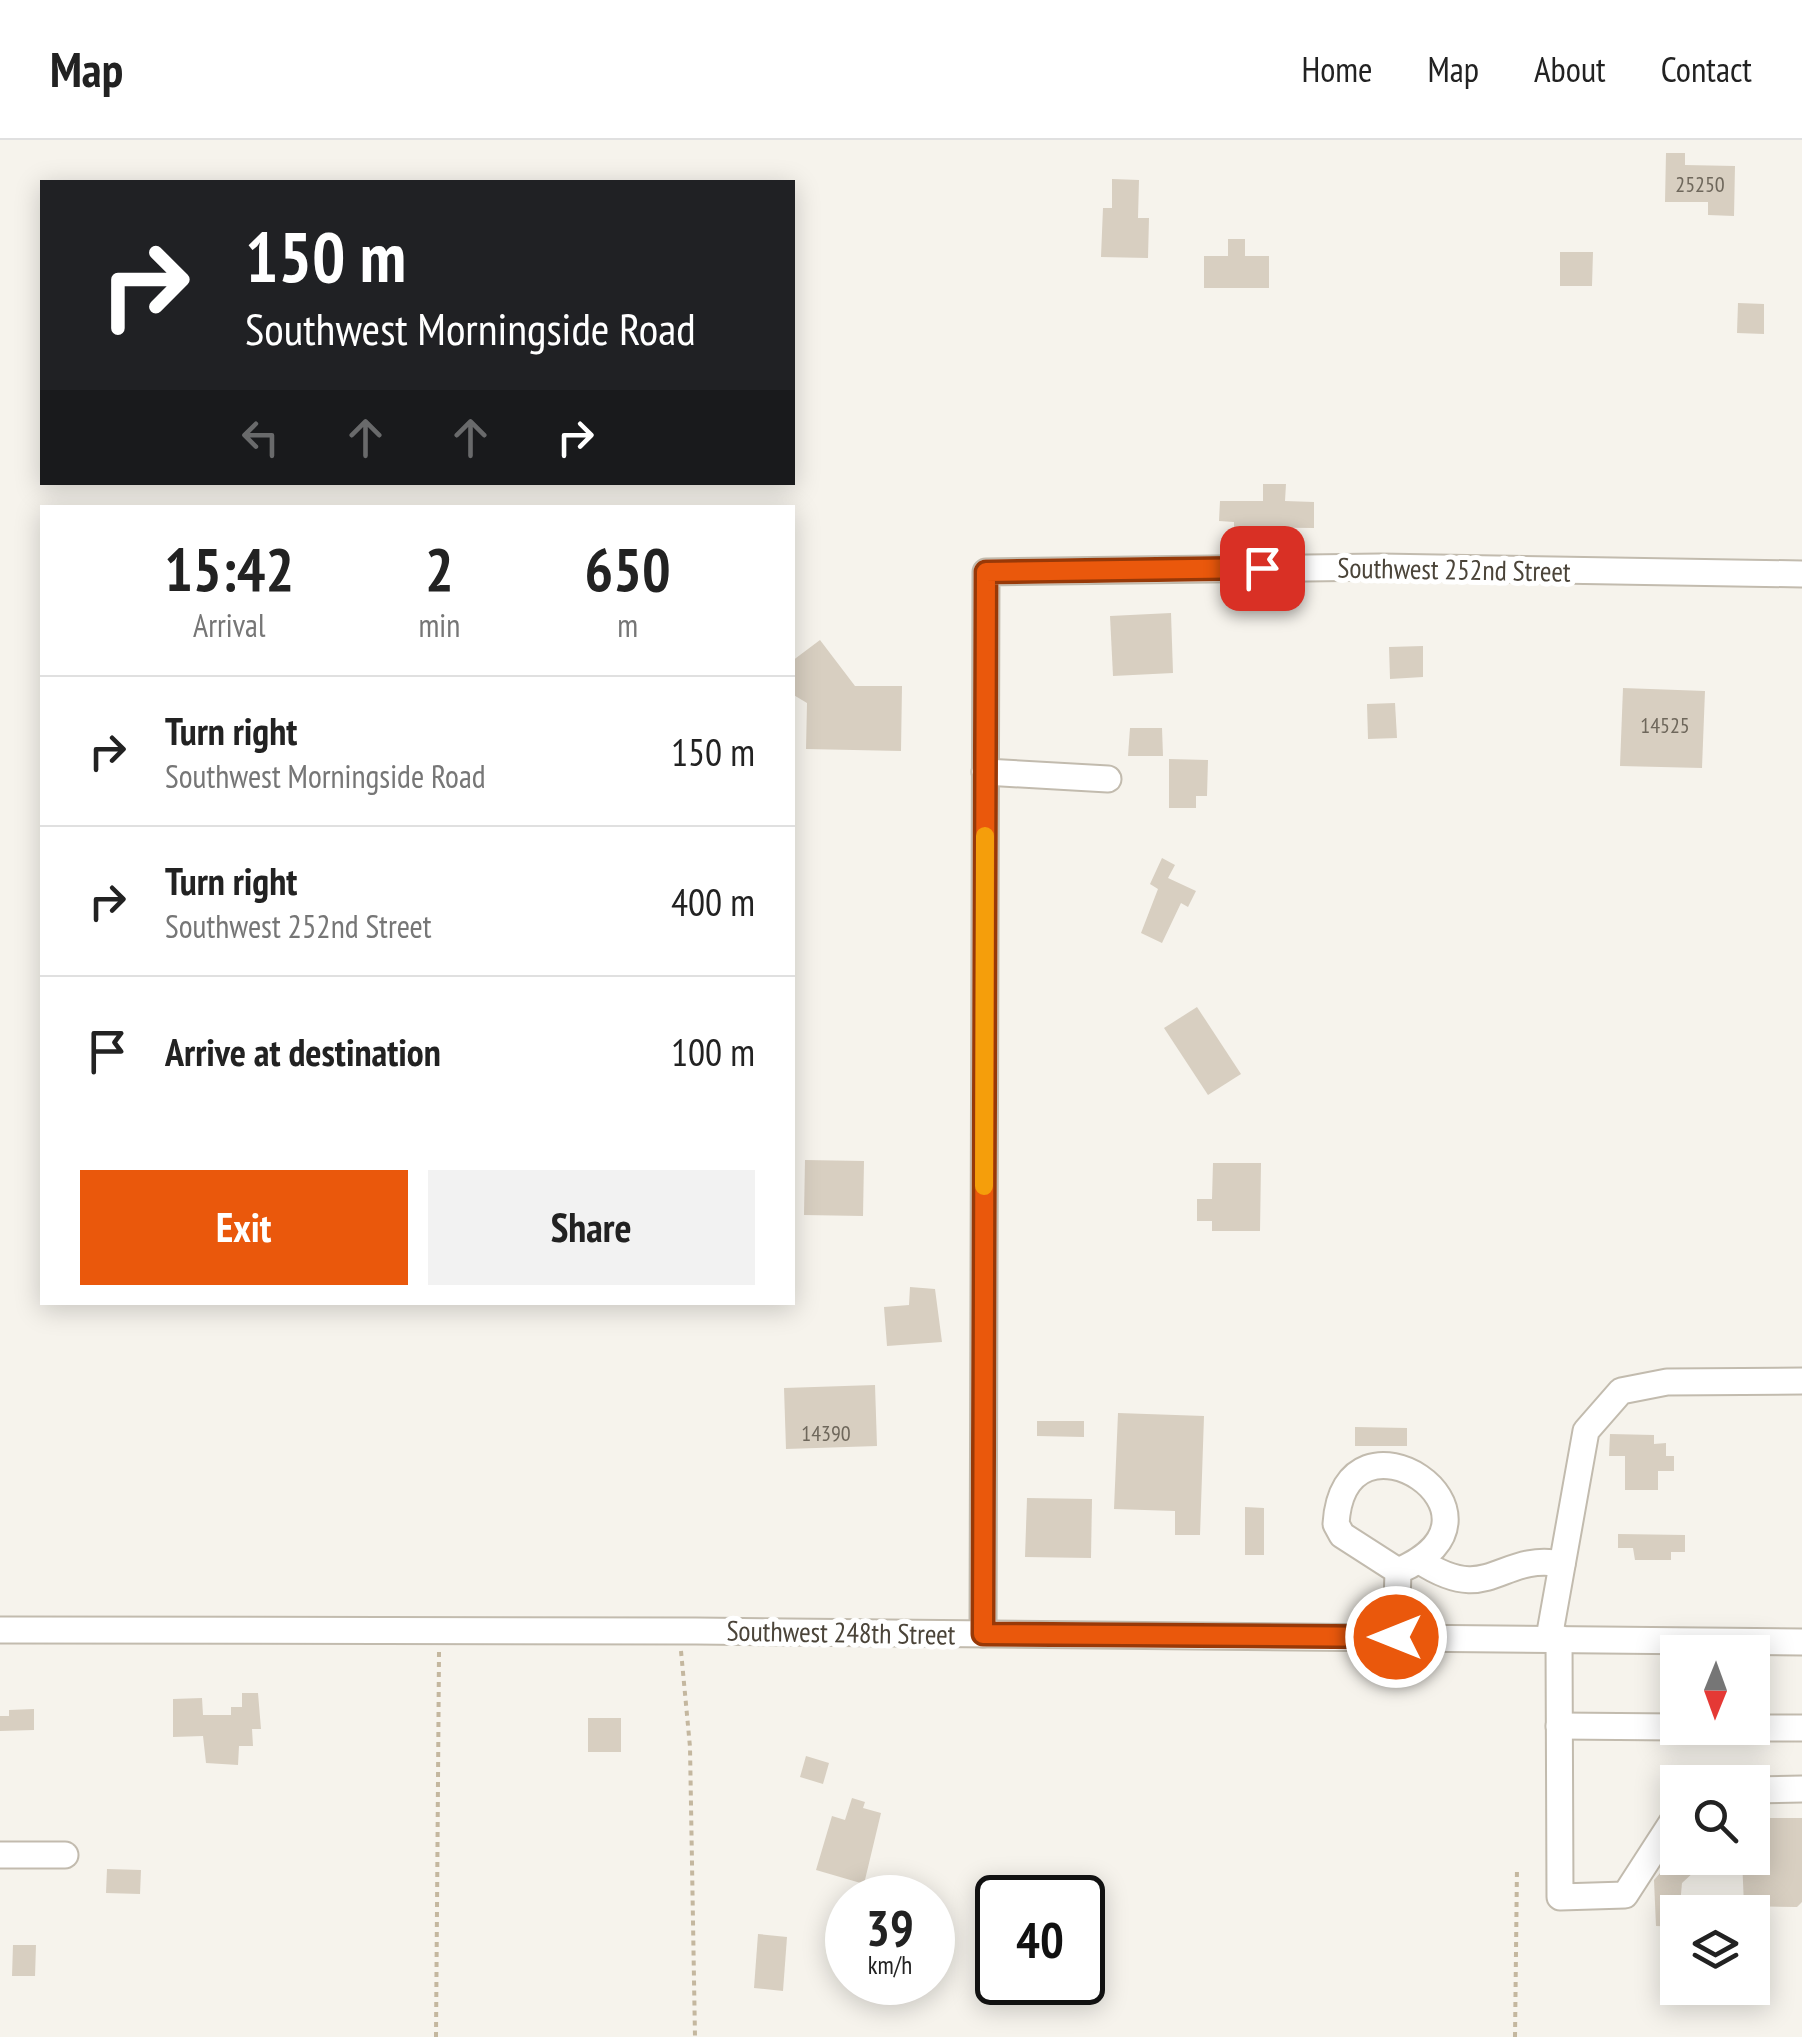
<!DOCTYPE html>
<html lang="en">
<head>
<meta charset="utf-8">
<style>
	body { margin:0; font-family:"PT Sans Narrow",sans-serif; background:#f2f2f2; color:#222; height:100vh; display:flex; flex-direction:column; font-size:38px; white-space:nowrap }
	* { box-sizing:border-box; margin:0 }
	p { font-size:32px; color:#767676 }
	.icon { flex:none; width:55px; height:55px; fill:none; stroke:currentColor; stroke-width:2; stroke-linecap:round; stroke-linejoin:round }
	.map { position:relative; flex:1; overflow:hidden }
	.side { position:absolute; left:40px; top:365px; width:755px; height:800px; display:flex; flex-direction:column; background:#fff; border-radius:0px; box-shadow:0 5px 25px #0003 }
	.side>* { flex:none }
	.banner { position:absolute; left:40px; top:40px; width:755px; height:305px; border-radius:0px; box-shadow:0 5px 25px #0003; background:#202124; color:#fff; overflow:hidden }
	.needle { width:65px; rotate:181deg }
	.tools { position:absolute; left:1660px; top:1495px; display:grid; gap:20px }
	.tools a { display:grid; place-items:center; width:110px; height:110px; border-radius:0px; background:#fff; box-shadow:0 5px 25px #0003; font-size:50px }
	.speed { position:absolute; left:825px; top:1735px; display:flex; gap:20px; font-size:50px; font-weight:700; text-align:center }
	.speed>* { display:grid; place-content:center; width:130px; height:130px; border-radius:50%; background:#fff; box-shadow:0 5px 25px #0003; line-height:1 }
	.speed small { font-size:25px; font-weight:400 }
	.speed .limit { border:5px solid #111; border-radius:15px; background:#fff; color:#111 }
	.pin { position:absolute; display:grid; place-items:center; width:85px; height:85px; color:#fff; margin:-42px; border-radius:20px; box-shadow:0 5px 15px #0006 }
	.me { position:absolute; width:110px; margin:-55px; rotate:270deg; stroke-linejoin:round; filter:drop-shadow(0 0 8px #0008) }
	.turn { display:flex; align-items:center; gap:35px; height:210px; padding:0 40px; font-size:45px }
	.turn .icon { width:130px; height:130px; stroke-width:2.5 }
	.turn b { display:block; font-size:70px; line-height:85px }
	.lanes { display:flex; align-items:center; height:95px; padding:0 40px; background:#0003; justify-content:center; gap:50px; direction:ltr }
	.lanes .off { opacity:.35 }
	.eta { display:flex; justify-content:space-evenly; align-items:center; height:170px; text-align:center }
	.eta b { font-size:60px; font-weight:600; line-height:70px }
	.action { display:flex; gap:20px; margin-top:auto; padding:20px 40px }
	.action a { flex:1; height:115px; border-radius:0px; background:#ea580c; color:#fff; font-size:40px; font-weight:600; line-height:115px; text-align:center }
	.action a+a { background:#f2f2f2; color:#222 }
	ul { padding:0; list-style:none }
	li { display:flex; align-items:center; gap:30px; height:150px; padding:0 40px; border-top:2px solid #e0e0e0 }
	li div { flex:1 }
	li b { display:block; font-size:38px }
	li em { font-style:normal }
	header { display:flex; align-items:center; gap:60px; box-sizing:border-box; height:140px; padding:0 50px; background:#fff; border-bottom:2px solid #e0e0e0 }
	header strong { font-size:48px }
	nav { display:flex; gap:55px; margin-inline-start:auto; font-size:35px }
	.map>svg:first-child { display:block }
</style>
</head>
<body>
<header>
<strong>Map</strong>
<nav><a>Home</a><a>Map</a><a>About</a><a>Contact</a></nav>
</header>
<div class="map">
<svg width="1802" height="1897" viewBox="0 0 1802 1897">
	<rect width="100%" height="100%" fill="#f6f3ec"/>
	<!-- building -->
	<g fill="#d8cfc1">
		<path d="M1666,13H1685V25L1735,26L1734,76L1708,75V62H1665Z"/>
		<path d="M1112,39L1139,40L1138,78H1149L1148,118L1101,117L1103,68H1112Z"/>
		<path d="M1228,99H1245V116H1269V148H1204V116H1228Z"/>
		<path d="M1560,112H1593L1592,146H1560Z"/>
		<path d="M1738,163L1764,164V194L1737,193Z"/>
		<path d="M1263,344H1286L1285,361L1314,362V388L1234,387V382L1219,381L1220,361H1263Z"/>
		<path d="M1171,473L1173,533L1113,536L1110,476Z"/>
		<path d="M820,500L855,546H902L901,611L806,609L807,563L792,554V521Z"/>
		<path d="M1423,506V537L1390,539L1389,507Z"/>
		<path d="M1623,548L1705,551L1702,628L1620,626Z"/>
		<path d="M1395,563L1397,598L1368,599L1367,564Z"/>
		<path d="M1130,588H1162L1163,616H1128Z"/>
		<path d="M1169,619L1208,620L1207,656H1196V668H1169Z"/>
		<path d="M1162,718L1175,725L1168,738L1196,751L1188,767L1181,763L1162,803L1141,793L1158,749L1150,744Z"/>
		<path d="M1197,867L1241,934L1208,955L1164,888Z"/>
		<path d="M805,1020L864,1021L863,1076L804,1075Z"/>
		<path d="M1213,1023H1261L1260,1091H1212V1081H1197V1059H1212Z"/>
		<path d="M910,1147L935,1149L942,1202L887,1206L884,1167L909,1165Z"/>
		<path d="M875,1245L877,1306L786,1309L784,1248Z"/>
		<path d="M1118,1273L1204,1276L1200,1395H1175V1371L1114,1369Z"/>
		<path d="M1037,1281H1084V1297L1037,1296Z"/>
		<path d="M1355,1287L1407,1288V1306H1355Z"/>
		<path d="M1610,1294L1654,1295V1304L1666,1303V1316H1674V1331H1658V1350H1625V1316H1609Z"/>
		<path d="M1027,1358L1092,1359L1091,1418L1025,1417Z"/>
		<path d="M1245,1367L1264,1368V1415H1245Z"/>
		<path d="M1618,1394L1685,1395V1412H1671V1420H1635L1633,1408H1618Z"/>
		<path d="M242,1553H258L261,1589H252L253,1606H239L238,1625L206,1623L203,1596L173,1597V1559L202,1558L203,1575H231V1567H242Z"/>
		<path d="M34,1569V1590L0,1591V1576H9V1570Z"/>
		<rect x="588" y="1578" width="33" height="34"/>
		<path d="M806,1616L829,1623L823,1644L800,1637Z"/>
		<path d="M852,1658L865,1662L863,1668L881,1673L864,1744L816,1730L832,1676L845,1680Z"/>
		<path d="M1752,1678H1802V1762L1797,1767L1744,1766L1742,1718H1752Z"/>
		<path d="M1673,1718H1709L1682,1743L1678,1787L1656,1786L1654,1740Z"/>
		<path d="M107,1729L141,1730L140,1754L106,1753Z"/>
		<path d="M758,1794L787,1797L783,1851L754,1848Z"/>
		<path d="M13,1805H36L35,1836H12Z"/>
	</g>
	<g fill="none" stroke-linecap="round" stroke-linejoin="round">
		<!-- minor casing -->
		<g stroke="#c2bbae" stroke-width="29">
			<g id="minor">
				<path d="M985,632L1108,639"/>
				<path d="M1420,1421C1490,1467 1499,1412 1562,1424"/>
				<path d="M0,1490L696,1491L1802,1502"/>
				<path d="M983,1494L986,432L1380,427L1802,434"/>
				<path d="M1396,1497L1398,1431L1342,1395L1336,1384C1344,1253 1530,1375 1398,1431"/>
				<path d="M1549,1498L1586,1291L1621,1251L1667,1242L1802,1241"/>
				<path d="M1559,1498L1560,1757L1625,1755L1678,1673"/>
				<path d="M1559,1586L1678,1587"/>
				<path d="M1709,1588H1802"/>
				<path d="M1752,1650L1802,1649"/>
				<path d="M0,1715H65"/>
			</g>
		</g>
		<!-- path -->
		<g stroke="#c4b79f" stroke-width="4" stroke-dasharray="5 5" stroke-linecap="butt">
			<path d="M681,1511L690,1607L695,1897"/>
			<path d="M436,1897L439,1512"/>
			<path d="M1515,1897L1517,1727"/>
		</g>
		<!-- minor -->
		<use href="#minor" stroke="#fff" stroke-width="25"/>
	</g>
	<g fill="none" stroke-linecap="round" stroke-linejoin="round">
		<!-- route casing -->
		<g stroke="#983908" stroke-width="25">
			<path id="route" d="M1262,428L986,432L983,1494L1396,1497"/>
		</g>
		<!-- route -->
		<use href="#route" stroke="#ea580c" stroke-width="18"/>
		<!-- slow -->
		<path stroke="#f59e0b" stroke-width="18" d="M984,1046L985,696"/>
	</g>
	<g text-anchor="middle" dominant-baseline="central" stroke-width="10" stroke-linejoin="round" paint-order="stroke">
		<!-- number labels -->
		<g font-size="22" fill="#6e675b">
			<text x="1700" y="44">25250</text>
			<text x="1665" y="585">14525</text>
			<text x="826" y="1293">14390</text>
		</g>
		<!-- street labels -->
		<g font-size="28" fill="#4b4439" stroke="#fff">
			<text transform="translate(1454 429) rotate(1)">Southwest 252nd Street</text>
			<text transform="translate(841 1492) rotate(1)">Southwest 248th Street</text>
		</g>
	</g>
</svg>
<div class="tools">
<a><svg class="needle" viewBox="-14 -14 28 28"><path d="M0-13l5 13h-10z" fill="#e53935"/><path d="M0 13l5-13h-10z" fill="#767676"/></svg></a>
<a><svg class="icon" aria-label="search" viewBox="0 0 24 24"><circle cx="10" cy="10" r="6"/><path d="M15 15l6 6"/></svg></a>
<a><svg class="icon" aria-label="layers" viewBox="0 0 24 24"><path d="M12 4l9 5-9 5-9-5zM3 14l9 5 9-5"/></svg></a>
</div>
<div class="speed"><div>39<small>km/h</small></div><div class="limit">40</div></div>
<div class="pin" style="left:1262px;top:428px;background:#d93025"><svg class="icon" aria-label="arrive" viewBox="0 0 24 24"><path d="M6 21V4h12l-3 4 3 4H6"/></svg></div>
<svg class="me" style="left:1396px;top:1497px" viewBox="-20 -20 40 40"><circle r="17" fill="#ea580c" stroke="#fff" stroke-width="3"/><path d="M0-11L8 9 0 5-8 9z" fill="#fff"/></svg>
<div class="banner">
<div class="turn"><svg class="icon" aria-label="right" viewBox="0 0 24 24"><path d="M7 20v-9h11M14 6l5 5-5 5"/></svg><div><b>150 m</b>Southwest Morningside Road</div></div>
<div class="lanes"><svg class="icon off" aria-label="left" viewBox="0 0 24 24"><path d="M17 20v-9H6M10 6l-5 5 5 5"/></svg><svg class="icon off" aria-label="ahead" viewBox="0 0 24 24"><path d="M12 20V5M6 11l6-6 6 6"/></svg><svg class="icon off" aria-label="ahead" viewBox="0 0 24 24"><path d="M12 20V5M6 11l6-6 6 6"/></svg><svg class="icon" aria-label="right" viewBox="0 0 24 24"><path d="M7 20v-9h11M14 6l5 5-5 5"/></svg></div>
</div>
<section class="side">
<div class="eta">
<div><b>15:42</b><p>Arrival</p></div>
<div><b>2</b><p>min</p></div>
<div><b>650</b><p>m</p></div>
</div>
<ul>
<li><svg class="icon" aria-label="right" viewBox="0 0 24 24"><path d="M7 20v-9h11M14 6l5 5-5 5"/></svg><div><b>Turn right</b><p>Southwest Morningside Road</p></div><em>150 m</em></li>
<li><svg class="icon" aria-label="right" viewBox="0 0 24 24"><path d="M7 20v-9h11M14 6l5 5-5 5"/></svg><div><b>Turn right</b><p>Southwest 252nd Street</p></div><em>400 m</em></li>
<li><svg class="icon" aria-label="arrive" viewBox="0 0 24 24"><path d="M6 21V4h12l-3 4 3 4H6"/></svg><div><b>Arrive at destination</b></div><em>100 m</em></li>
</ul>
<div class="action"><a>Exit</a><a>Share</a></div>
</section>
</div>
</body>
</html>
